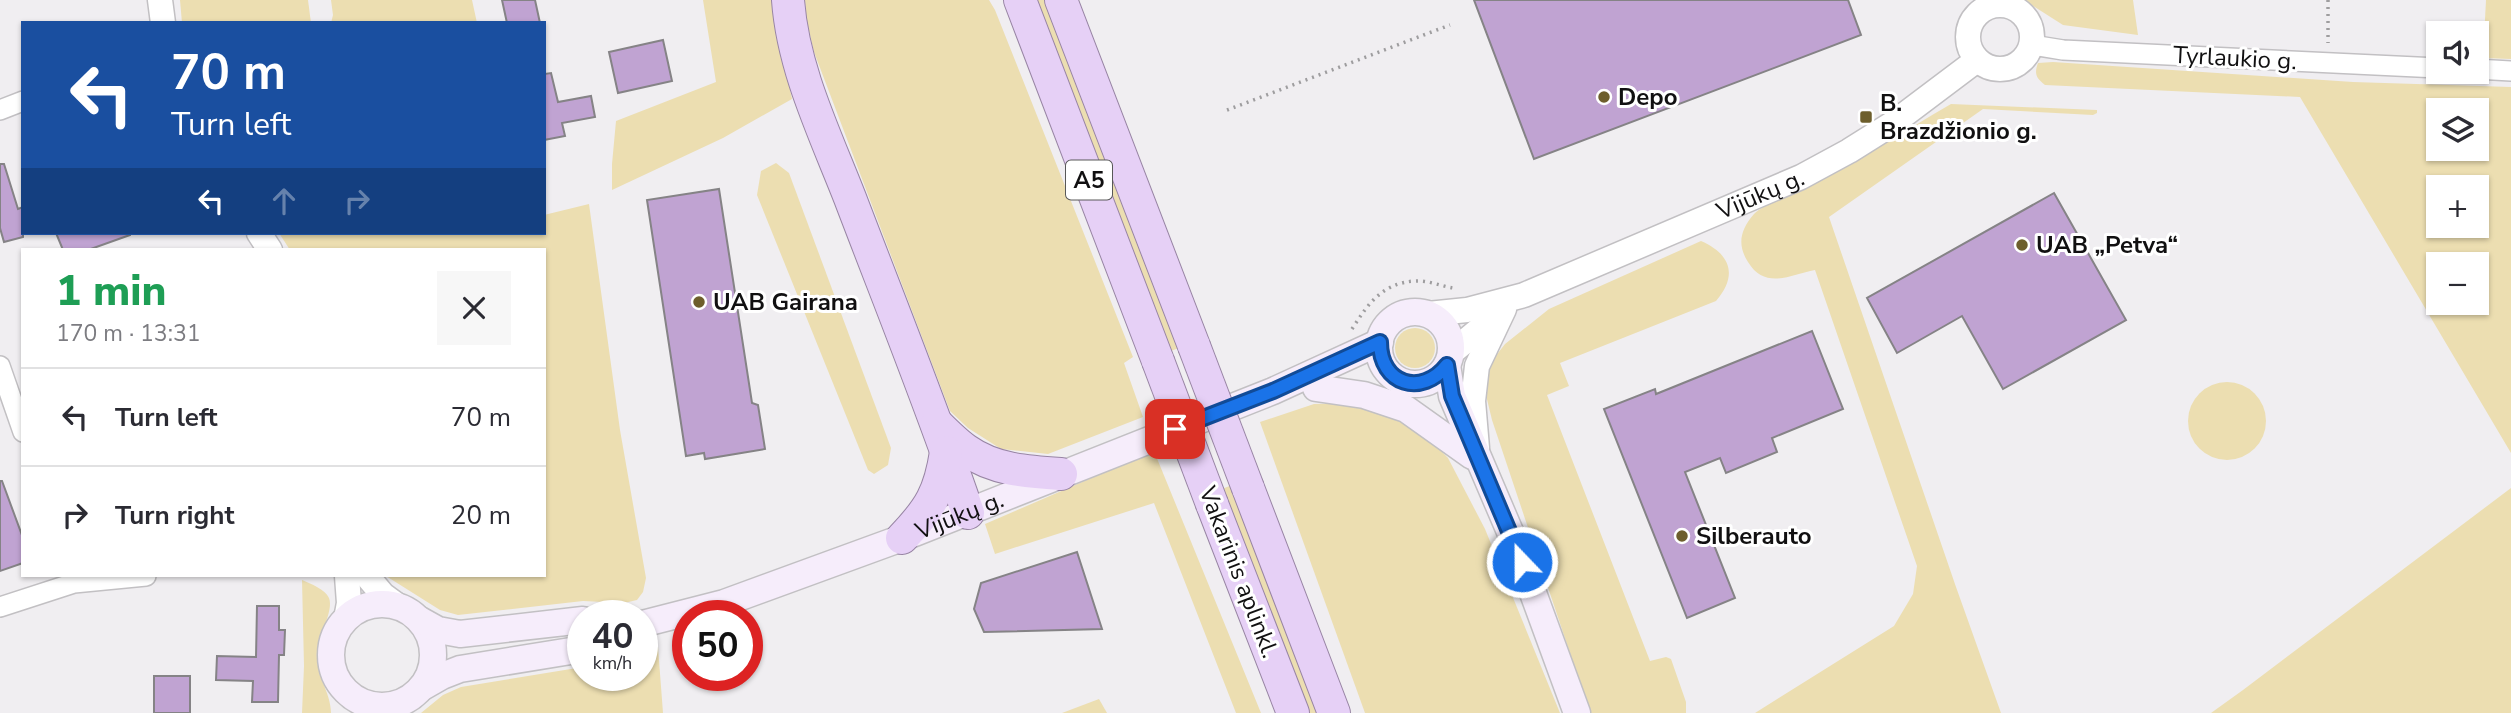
<!DOCTYPE html>
<html lang="en">
<head>
<meta charset="utf-8">
<style>
	body { margin:0; font-family:"Nunito Sans",sans-serif; background:#f7f7f7; color:#2b2b33; height:100vh; display:flex; flex-direction:column; font-size:26px; white-space:nowrap }
	* { box-sizing:border-box; margin:0 }
	p { font-size:23px; color:#7c7c81 }
	.icon { flex:none; width:38px; height:38px; fill:none; stroke:currentColor; stroke-width:2; stroke-linecap:round; stroke-linejoin:round }
	.map { position:relative; flex:1; overflow:hidden }
	.sheet { position:absolute; left:21px; top:248px; width:525px; height:329px; display:flex; flex-direction:column; background:#fff; border-radius:0px; box-shadow:0 2px 5px #0004 }
	.sheet>* { flex:none }
	.top-card { position:absolute; left:21px; top:21px; width:525px; height:214px; border-radius:0px; box-shadow:0 2px 5px #0004; background:#1a4fa0; color:#fff; overflow:hidden }
	.controls { position:absolute; left:2426px; top:21px; display:grid; gap:14px }
	.controls a { display:grid; place-items:center; width:63px; height:63px; border-radius:0px; background:#fff; box-shadow:0 2px 5px #0004; font-size:35px }
	.speed { position:absolute; left:567px; top:600px; display:flex; gap:14px; font-size:35px; font-weight:700; text-align:center }
	.speed>* { display:grid; place-content:center; width:91px; height:91px; border-radius:50%; background:#fff; box-shadow:0 2px 5px #0004; line-height:1 }
	.speed small { font-size:18px; font-weight:400 }
	.speed .limit { border:10px solid #d22; background:#fff; color:#111 }
	.pin { position:absolute; display:grid; place-items:center; width:60px; height:60px; color:#fff; margin:-30px; border-radius:14px; box-shadow:0 4px 10px #0006 }
	.me { position:absolute; width:77px; margin:-38px; rotate:338deg; stroke-linejoin:round; filter:drop-shadow(0 0 5px #0008) }
	.turn { display:flex; align-items:center; gap:24px; height:147px; padding:0 35px; font-size:32px }
	.turn .icon { width:91px; height:91px; stroke-width:2.5 }
	.turn b { display:block; font-size:49px; line-height:60px }
	.lanes { display:flex; align-items:center; height:66px; padding:0 35px; background:#0003; justify-content:center; gap:35px; direction:ltr }
	.lanes .off { opacity:.35 }
	.round { display:grid; place-items:center; flex:none; width:74px; height:74px; border-radius:0px; background:#f7f7f7 }
	.overview { display:flex; align-items:center; justify-content:space-between; height:119px; padding:0 35px }
	h1 { font-size:42px; font-weight:800; line-height:52px; color:#1e9e55 }
	ul { padding:0; list-style:none }
	li { display:flex; align-items:center; gap:21px; height:98px; padding:0 35px; border-top:2px solid #e1e1e2 }
	li div { flex:1 }
	li b { display:block; font-size:26px }
	li em { font-style:normal }
	.map>svg:first-child { display:block }
</style>
</head>
<body>
<div class="map">
<svg width="2511" height="713" viewBox="0 0 2511 713">
	<rect width="100%" height="100%" fill="#f0eef1"/>
	<!-- green -->
	<g fill="#ecdeb1" fill-rule="evenodd">
		<path d="M180,0H308L311,23H182Z"/>
		<path d="M331,0H472L477,23H331L333,15Z"/>
		<path d="M703,0H774V14L792,99L723,138L612,190V164L616,121L716,82Z"/>
		<path d="M805,0H989L995,10L1133,357L1124,363L1143,417L1048,454L1001,449L968,428L950,411L814,52L806,18Z"/>
		<path d="M1034,0H1047L1179,348L1168,352Z"/>
		<path d="M2024,0H2133L2138,35L2063,25Z"/>
		<path d="M2486,0H2511V59L2483,58Z"/>
		<path d="M2053,62L2353,82L2511,87V453L2300,97L2045,85C2036,78 2034,74 2038,63ZM2476,110V149H2438V110ZM2438,187H2476V226H2438ZM2438,264H2476V303H2438Z"/>
		<path d="M1951,104L2097,110V113L2093,115L1983,109L1829,217L1956,587L2001,713H1755L1894,626L1913,594L1917,566L1815,270C1790,275 1765,290 1748,262C1737,245 1740,230 1754,214C1765,203 1797,193 1812,185C1859,161 1904,131 1951,104Z"/>
		<path d="M776,163L789,173L891,448L888,465L874,474L868,470L757,195L761,171Z"/>
		<path d="M589,204L620,430L646,578L643,592L637,600L624,603L583,601L458,615L440,610L386,576H544V250H290L279,233H544V215Z"/>
		<path d="M1701,241C1731,254 1738,276 1716,301L1560,363L1569,386L1547,395L1650,661L1666,657L1671,659L1686,702V713H1590L1492,420L1485,391L1488,366L1505,344L1549,309Z"/>
		<circle cx="1415" cy="348" r="20"/>
		<circle cx="2227" cy="421" r="39"/>
		<path d="M1351,403L1387,411L1421,430L1448,458L1485,529L1560,713H1365L1260,422L1314,404Z"/>
		<path d="M1154,451L1261,713H1236L1154,503L995,554L985,524Z"/>
		<path d="M1232,485L1319,713H1309L1222,489Z"/>
		<path d="M2511,488V713H2211L2243,690Z"/>
		<path d="M302,580C311,584 325,589 329,598C334,611 319,634 317,650C315,675 331,692 331,713H302L304,666Z"/>
		<path d="M658,647L663,713H421L443,695L461,687L583,667V676H642V651Z"/>
		<path d="M1099,699L1107,713H1062Z"/>
	</g>
	<!-- building -->
	<g fill="#c0a3d2" stroke="#858386" stroke-width="2">
		<path d="M502,0H535L540,23H507Z"/>
		<path d="M1474,0H1848L1861,35L1534,159Z"/>
		<path d="M663,40L672,81L618,93L609,52Z"/>
		<path d="M551,73L558,102L591,96L595,117L562,123L565,136L544,140V74Z"/>
		<path d="M0,164H4L18,209L23,207V237L4,242L0,228Z"/>
		<path d="M719,189L752,403L758,405L765,449L705,459L704,453L686,456L647,200Z"/>
		<path d="M2054,193L2126,320L2003,389L1962,316L1897,353L1867,298Z"/>
		<path d="M56,233H130V235L88,250H63Z"/>
		<path d="M1812,331L1843,409L1772,438L1777,452L1726,473L1720,458L1685,472L1735,598L1687,618L1604,409L1655,389L1656,394Z"/>
		<path d="M0,481H2L23,538V563L0,571Z"/>
		<path d="M1077,552L1102,629L984,632L974,609L981,583Z"/>
		<path d="M257,606H279V630H285L284,655H279L278,702H252L253,681L216,680L217,656L256,657Z"/>
		<rect x="154" y="676" width="36" height="37"/>
	</g>
	<g fill="none" stroke-linecap="round" stroke-linejoin="round">
		<!-- minor casing -->
		<g stroke="#c2c0c3" stroke-width="22">
			<g id="minor">
				<path d="M2032,45L2063,50L2438,68"/>
				<path d="M2476,69L2511,71"/>
				<path d="M0,110L23,101"/>
				<path d="M0,366L23,432"/>
				<path d="M0,607L74,583L146,576"/>
			</g>
		</g>
		<!-- tertiary casing -->
		<g stroke="#c2c0c3" stroke-width="27">
			<g id="tertiary">
				<path d="M160,0L163,23"/>
				<circle cx="2000" cy="37" r="32"/>
				<path d="M259,233L270,250"/>
				<path id="s1" d="M1428,314L1467,310L1524,295L1801,177L1849,151L1892,124L1977,60"/>
				<path d="M1451,353L1498,314"/>
				<path d="M1477,448L1473,401L1477,366L1504,309"/>
				<path d="M367,576L383,595L398,606"/>
				<path d="M346,619L349,603L347,576"/>
			</g>
		</g>
		<!-- secondary casing -->
		<g stroke="#c2c0c3" stroke-width="29">
			<g id="secondary">
				<circle cx="1415" cy="348" r="36"/>
				<path d="M1447,365L1452,396L1514,541L1577,713"/>
				<path d="M1316,388L1364,395L1406,409L1472,456"/>
				<circle cx="382" cy="655" r="51"/>
				<path d="M420,620L438,630L460,634L583,620"/>
				<path id="s2" d="M642,624L724,603L902,538L1273,391L1380,342"/>
				<path d="M421,688L442,676L460,669L583,649"/>
			</g>
		</g>
		<!-- trunk casing -->
		<g stroke="#9885a4" stroke-width="34">
			<g id="trunk">
				<path d="M788,0C793,69 825,134 850,198C890,303 932,407 968,513"/>
				<path d="M1020,0L1158,361"/>
				<path d="M1061,0L1194,346"/>
				<path d="M937,424C946,433 956,443 966,450C994,470 1028,472 1061,474"/>
				<path d="M1248,488L1334,713"/>
				<path d="M1212,504L1293,713"/>
				<path d="M902,538C930,509 940,492 946,452"/>
			</g>
		</g>
		<!-- path -->
		<g stroke="#9e9d9f" stroke-width="3.5" stroke-dasharray="2 5" stroke-linecap="butt">
			<path d="M2328,0V43"/>
			<path d="M1227,110L1450,25"/>
			<path d="M1352,329C1368,304 1382,283 1415,281C1427,280 1441,286 1453,288"/>
		</g>
		<!-- minor -->
		<use href="#minor" stroke="#fff" stroke-width="19"/>
		<!-- tertiary -->
		<use href="#tertiary" stroke="#fff" stroke-width="24"/>
		<!-- secondary -->
		<use href="#secondary" stroke="#f6edfb" stroke-width="26"/>
		<!-- trunk -->
		<use href="#trunk" stroke="#e6d0f6" stroke-width="32"/>
		<!-- trunk-bridge casing -->
		<g stroke="#9885a4" stroke-width="34" stroke-linecap="butt">
			<g id="trunk-bridge">
				<path d="M1194,346L1248,488"/>
				<path d="M1158,361L1212,504"/>
			</g>
		</g>
		<!-- trunk-bridge -->
		<use href="#trunk-bridge" stroke="#e6d0f6" stroke-width="32"/>
	</g>
	<g fill="none" stroke-linecap="round" stroke-linejoin="round">
		<!-- route casing -->
		<g stroke="#114b97" stroke-width="18">
			<path id="route" d="M1175,429L1273,391L1380,342C1380,385 1422,397 1447,365L1452,396L1522,562"/>
		</g>
		<!-- route -->
		<use href="#route" stroke="#1a73e8" stroke-width="12"/>
	</g>
	<!-- markers -->
	<g fill="#6d5e2c" stroke="#fff" stroke-width="2.5">
		<circle cx="1604" cy="97" r="7"/>
		<rect x="1859" y="110" width="14" height="14" rx="3.5"/>
		<circle cx="2022" cy="245" r="7"/>
		<circle cx="699" cy="302" r="7"/>
		<circle cx="1682" cy="536" r="7"/>
	</g>
	<g text-anchor="middle" dominant-baseline="central" stroke-width="6" stroke-linejoin="round" paint-order="stroke">
		<!-- shield labels -->
		<rect fill="#fff" stroke="#585858" stroke-width="2" x="1066" y="160.5" width="46" height="39" rx="5"/>
		<g font-size="23" font-weight="bold" fill="#111011">
			<text x="1089" y="180">A5</text>
		</g>
		<!-- street labels -->
		<g font-size="24" fill="#111011" stroke="#fff">
			<text transform="translate(2235 58) rotate(3)">Tyrlaukio g.</text>
			<text stroke="none"><textPath href="#s1" startOffset="355">Vijūkų g.</textPath></text>
			<text stroke="none"><textPath href="#s2" startOffset="336">Vijūkų g.</textPath></text>
			<text transform="translate(1239 572) rotate(69)">Vakarinis aplinkl.</text>
		</g>
		<!-- poi labels -->
		<g font-size="24" font-weight="bold" fill="#111011" stroke="#fff" text-anchor="start">
			<text x="1618" y="97">Depo</text>
			<text x="1880" y="103">B.<tspan x="1880" dy="28">Brazdžionio g.</tspan></text>
			<text x="2036" y="245">UAB „Petva“</text>
			<text x="713" y="302">UAB Gairana</text>
			<text x="1696" y="536">Silberauto</text>
		</g>
	</g>
</svg>
<div class="controls">
<a><svg class="icon" aria-label="sound" viewBox="0 0 24 24"><path d="M4 9h4l5-4v14l-5-4H4zM17 9q2 3 0 6"/></svg></a>
<a><svg class="icon" aria-label="layers" viewBox="0 0 24 24"><path d="M12 4l9 5-9 5-9-5zM3 14l9 5 9-5"/></svg></a>
<a>+</a>
<a>−</a>
</div>
<div class="speed"><div>40<small>km/h</small></div><div class="limit">50</div></div>
<div class="pin" style="left:1175px;top:429px;background:#d93025"><svg class="icon" aria-label="arrive" viewBox="0 0 24 24"><path d="M6 21V4h12l-3 4 3 4H6"/></svg></div>
<svg class="me" style="left:1522px;top:562px" viewBox="-20 -20 40 40"><circle r="17" fill="#1a73e8" stroke="#fff" stroke-width="3"/><path d="M0-11L8 9 0 5-8 9z" fill="#fff"/></svg>
<div class="top-card">
<div class="turn"><svg class="icon" aria-label="left" viewBox="0 0 24 24"><path d="M17 20v-9H6M10 6l-5 5 5 5"/></svg><div><b>70 m</b>Turn left</div></div>
<div class="lanes"><svg class="icon" aria-label="left" viewBox="0 0 24 24"><path d="M17 20v-9H6M10 6l-5 5 5 5"/></svg><svg class="icon off" aria-label="ahead" viewBox="0 0 24 24"><path d="M12 20V5M6 11l6-6 6 6"/></svg><svg class="icon off" aria-label="right" viewBox="0 0 24 24"><path d="M7 20v-9h11M14 6l5 5-5 5"/></svg></div>
</div>
<section class="sheet">
<div class="overview"><div><h1>1 min</h1><p>170 m · 13:31</p></div><a class="round"><svg class="icon" aria-label="close" viewBox="0 0 24 24"><path d="M6 6l12 12M18 6L6 18"/></svg></a></div>
<ul>
<li><svg class="icon" aria-label="left" viewBox="0 0 24 24"><path d="M17 20v-9H6M10 6l-5 5 5 5"/></svg><div><b>Turn left</b></div><em>70 m</em></li>
<li><svg class="icon" aria-label="right" viewBox="0 0 24 24"><path d="M7 20v-9h11M14 6l5 5-5 5"/></svg><div><b>Turn right</b></div><em>20 m</em></li>
</ul>
</section>
</div>
</body>
</html>
